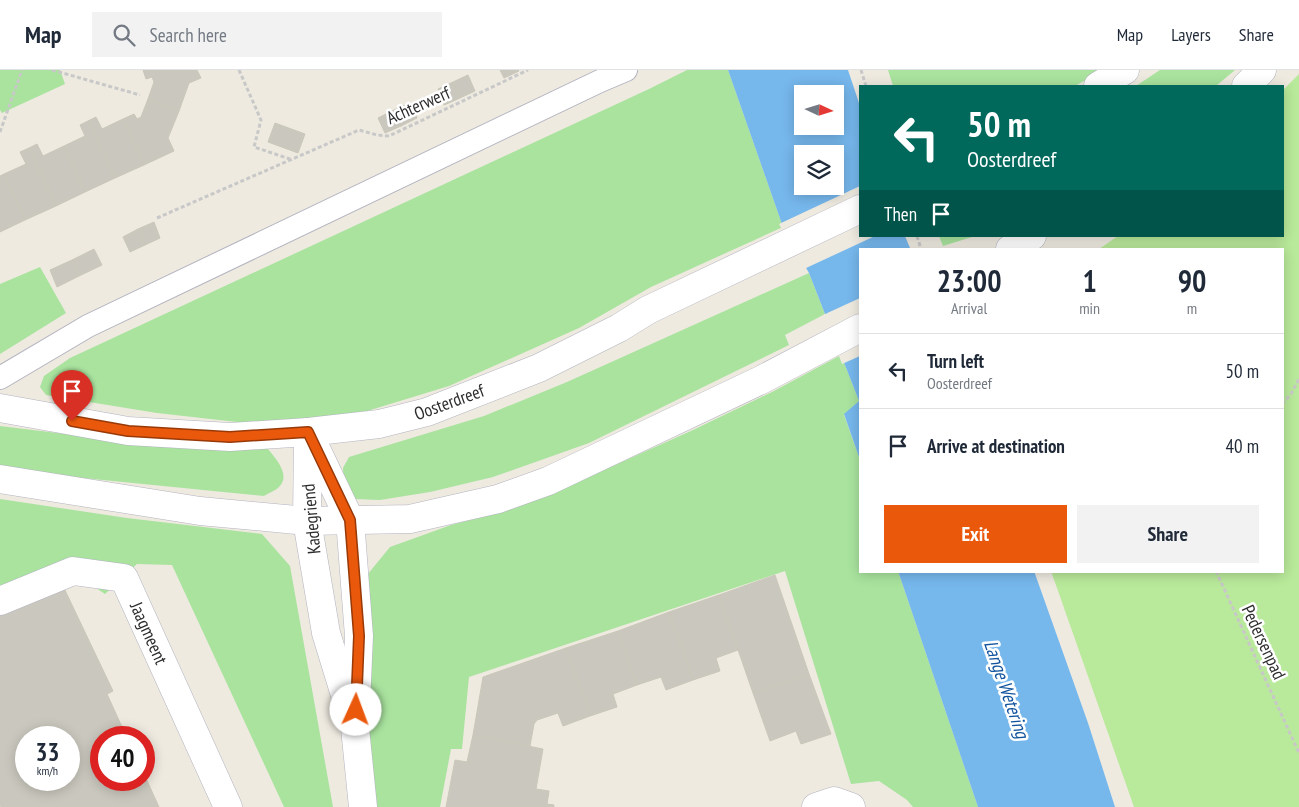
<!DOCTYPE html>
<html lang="en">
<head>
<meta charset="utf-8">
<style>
	body { margin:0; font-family:"PT Sans Narrow",sans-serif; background:#f2f2f3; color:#1f2937; height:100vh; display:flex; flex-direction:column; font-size:19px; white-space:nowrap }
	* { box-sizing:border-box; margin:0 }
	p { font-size:16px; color:#747a83 }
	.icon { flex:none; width:28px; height:28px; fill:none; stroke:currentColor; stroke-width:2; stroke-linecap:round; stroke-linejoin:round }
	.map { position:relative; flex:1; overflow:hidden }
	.drawer { position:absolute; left:859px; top:178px; width:425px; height:325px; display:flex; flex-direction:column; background:#fff; border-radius:0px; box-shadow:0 2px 12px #0003 }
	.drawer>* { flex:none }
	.banner { position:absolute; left:859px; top:15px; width:425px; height:152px; border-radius:0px; box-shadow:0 2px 12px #0003; background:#00695c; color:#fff; overflow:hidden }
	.needle { width:32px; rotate:94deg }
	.tools { position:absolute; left:794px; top:15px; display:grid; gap:10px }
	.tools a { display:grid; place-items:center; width:50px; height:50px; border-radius:0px; background:#fff; box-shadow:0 2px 12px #0003; font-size:25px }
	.speed { position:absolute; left:15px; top:656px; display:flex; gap:10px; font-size:25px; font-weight:700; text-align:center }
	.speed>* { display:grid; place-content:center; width:65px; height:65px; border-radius:50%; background:#fff; box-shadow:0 2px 12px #0003; line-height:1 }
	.speed small { font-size:12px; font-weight:400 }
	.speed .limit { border:8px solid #d22; background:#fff; color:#111 }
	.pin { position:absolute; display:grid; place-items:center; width:42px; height:42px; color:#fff; margin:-51px -21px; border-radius:50% 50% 50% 0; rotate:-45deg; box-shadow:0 0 5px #0007 }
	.pin .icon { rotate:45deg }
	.me { position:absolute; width:55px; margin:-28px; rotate:2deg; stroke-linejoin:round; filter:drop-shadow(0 0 4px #0008) }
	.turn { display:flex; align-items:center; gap:18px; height:105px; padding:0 25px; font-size:22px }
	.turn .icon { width:65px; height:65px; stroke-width:2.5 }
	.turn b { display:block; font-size:35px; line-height:42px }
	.then { display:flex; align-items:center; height:48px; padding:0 25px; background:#0003; gap:10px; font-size:19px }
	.eta { display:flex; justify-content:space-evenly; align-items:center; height:85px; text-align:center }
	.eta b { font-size:30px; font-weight:700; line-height:35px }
	.primary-button { display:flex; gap:10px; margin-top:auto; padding:10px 25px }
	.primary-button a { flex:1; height:58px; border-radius:0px; background:#ea580c; color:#fff; font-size:20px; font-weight:700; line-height:58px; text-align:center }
	.primary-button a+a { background:#f2f2f3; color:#1f2937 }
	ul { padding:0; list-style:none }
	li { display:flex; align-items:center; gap:15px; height:75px; padding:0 25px; border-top:1px solid #e0e1e3 }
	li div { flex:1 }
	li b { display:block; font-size:19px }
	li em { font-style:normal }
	header { display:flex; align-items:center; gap:30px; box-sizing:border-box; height:70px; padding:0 25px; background:#fff; border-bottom:1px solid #e0e1e3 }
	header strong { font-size:24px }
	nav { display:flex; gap:28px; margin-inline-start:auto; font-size:18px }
	.search { width:350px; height:45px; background:#f2f2f3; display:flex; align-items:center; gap:12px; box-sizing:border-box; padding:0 18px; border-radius:0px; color:#747a83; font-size:19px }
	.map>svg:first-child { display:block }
</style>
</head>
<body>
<header>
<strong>Map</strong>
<div class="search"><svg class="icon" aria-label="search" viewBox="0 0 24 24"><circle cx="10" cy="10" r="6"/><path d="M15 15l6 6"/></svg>Search here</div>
<nav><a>Map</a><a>Layers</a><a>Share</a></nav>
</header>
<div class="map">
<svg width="1299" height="737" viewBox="0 0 1299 737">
	<rect width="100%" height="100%" fill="#eeeae0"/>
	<!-- green -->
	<g fill="#a9e39e">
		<path d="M0,0H60L65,14L2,43L0,40Z"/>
		<path d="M687,0H728L783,157L651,217L579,258L449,316L341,349L246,353L157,343L46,325L40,317L44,306L70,288L649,19Z"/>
		<path d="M888,0H1104L1075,16H893Z"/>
		<path d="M1160,0H1235L1216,16H1136Z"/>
		<path d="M939,166H975L943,176Z"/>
		<path d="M40,197L66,243L0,284V214Z"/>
		<path d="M809,203L825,244L785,265L789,275L589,373L493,407L430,422L380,430L355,429L344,417L343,398L349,387L484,346L567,312Z"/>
		<path d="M841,285L859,331L844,345L860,390V501H898L978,737H913L907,730L879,711L851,714L785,501L469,607L462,679H451L440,737H376L357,551L363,510L390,477L451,455L500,442L586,408L693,360L772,322Z"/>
		<path d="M0,356L90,367L268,379C276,389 292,406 278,418C275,421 268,423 264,426L73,407L0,397Z"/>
		<path d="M0,429L127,448L262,464L290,496L333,737H284L172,495L137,494L105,524L87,512L0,525Z"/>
	</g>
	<!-- pitch -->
	<path fill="#b9e99a" d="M1299,4V737H1134L1051,501H1282V179H1099L1118,166H1282L1283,20Z"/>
	<!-- water -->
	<g fill="#76b7ec" fill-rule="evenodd">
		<path d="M728,0H848L860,36V166H905L910,178L860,179V390L844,344L859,331L809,203L783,157ZM802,24H835V56H802ZM802,84H835V116H802Z"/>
		<path d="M898,501H1034L1088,653L1115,737H978Z"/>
	</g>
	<!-- pier -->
	<g fill="#eeeae0">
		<path d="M860,116V166H875L804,199L779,154Z"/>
		<path d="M860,228V286L842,294L823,245Z"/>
	</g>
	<!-- building -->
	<g fill="#cac8be" stroke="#cac7b9" fill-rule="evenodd">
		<path d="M143,0H197L201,8L189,13L179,41L148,29L154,12L152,7L146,9Z"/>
		<path d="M500,0H518L519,1L504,8Z"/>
		<path d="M468,5L475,21L460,28L453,12Z"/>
		<path d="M453,12L460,28L444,35L438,19Z"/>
		<path d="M148,29L179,41L168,68L174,81L144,95L123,49L134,44L137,49L141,47Z"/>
		<path d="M410,33L417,48L401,56L394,40Z"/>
		<path d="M394,40L401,56L385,63L378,48Z"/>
		<path d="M96,47L102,59L123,49L144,95L115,108L88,51Z"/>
		<path d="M88,51L115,108L85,122L64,76L85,66L80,55Z"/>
		<path d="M275,53L305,64L298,83L268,72Z"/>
		<path d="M37,74L43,86L64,76L85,122L56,136L29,78Z"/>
		<path d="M29,78L56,136L25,150L4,104L26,94L20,82Z"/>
		<path d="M4,104L25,150L0,162V106Z"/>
		<path d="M154,152L160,168L145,175L138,159Z"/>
		<path d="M138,159L145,175L130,182L123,167Z"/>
		<path d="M94,179L102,195L79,206L72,190Z"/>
		<path d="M72,190L79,206L57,217L50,200Z"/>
		<path d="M775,505L809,604L753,623L719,525Z"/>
		<path d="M62,514L113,621L107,624L127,668H101V710H144V704L159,737H1L0,735V543ZM26,668H69V710H26Z"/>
		<path d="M719,525L738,580L716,588L720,601L693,610L669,542Z"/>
		<path d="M669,542L693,610L666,620L661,607L637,615L618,561Z"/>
		<path d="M618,561L637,615L613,624L617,637L590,646L566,578Z"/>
		<path d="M566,578L590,646L563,656L558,643L537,650L534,654L530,676L473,665L483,607Z"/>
		<path d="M809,604L831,664L801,674L796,661L770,671L753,623Z"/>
		<path d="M473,665L543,679L536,719L549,721L547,734L554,735V737H446L455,690L467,692Z"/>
	</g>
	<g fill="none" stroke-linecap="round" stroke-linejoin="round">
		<!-- lane casing -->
		<g stroke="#b3b3c0" stroke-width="24">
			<path id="lane" d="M0,308L88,256L600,11L626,0"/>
		</g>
		<!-- street casing -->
		<g stroke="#b3b3c0" stroke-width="29">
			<g id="street">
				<path d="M0,531L73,501L124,508L228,737"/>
				<path d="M816,737L834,731L851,737"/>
			</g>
		</g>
		<!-- secondary casing -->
		<g stroke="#b3b3c0" stroke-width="29">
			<g id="secondary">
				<path d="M1098,16L1125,0"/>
				<path d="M1246,16L1262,0"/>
				<path d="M1010,179L1032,166"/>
				<path d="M0,338L128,361L230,367L308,362L379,354L427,342L539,298L619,258L648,240L860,139"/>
				<path d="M308,362L350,450L359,566L355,658L363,737"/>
				<path d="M308,368L307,451L326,563L349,638"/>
				<path d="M0,409L200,441L307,451L410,449L498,429L548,411L761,310L860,258"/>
			</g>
		</g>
		<!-- path -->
		<g stroke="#c8c8c8" stroke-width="3" stroke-dasharray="4 2.5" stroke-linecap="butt">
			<path d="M52,0L140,25"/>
			<path d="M239,0L261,50L254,77L290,89"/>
			<path d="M861,0L866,16"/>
			<path d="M0,62L22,0"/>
			<path d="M157,148L359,60L377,65L389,66L528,0"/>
			<path d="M917,166L921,179"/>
			<path d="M1282,334L1291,324L1299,309"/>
			<path d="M1216,501L1299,683"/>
		</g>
		<!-- lane -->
		<use href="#lane" stroke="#fff" stroke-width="22"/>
		<!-- street -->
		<use href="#street" stroke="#fff" stroke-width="28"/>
		<!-- secondary -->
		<use href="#secondary" stroke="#fff" stroke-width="28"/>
	</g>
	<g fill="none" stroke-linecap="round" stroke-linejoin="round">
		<!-- route casing -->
		<g stroke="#983908" stroke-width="12">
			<path id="route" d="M72,351L128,361L230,367L308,362L350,450L359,566L356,640"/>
		</g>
		<!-- route -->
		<use href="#route" stroke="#ea580c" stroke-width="9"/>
	</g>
	<g text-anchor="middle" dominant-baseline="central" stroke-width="5" stroke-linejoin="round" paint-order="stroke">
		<!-- street labels -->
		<g font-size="18" fill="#2d2d2d" stroke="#fff">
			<text transform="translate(418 35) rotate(-24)">Achterwerf</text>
			<text transform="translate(449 332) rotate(-20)">Oosterdreef</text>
			<text transform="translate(311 449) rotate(-95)">Kadegriend</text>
			<text transform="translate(149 563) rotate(66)">Jaagmeent</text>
			<text transform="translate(1264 572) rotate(65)">Pedersenpad</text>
		</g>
		<!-- water labels -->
		<g font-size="19" font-style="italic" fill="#11539d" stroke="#fff">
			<text transform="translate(1007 619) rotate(71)">Lange Wetering</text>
		</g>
	</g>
</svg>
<div class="tools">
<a><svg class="needle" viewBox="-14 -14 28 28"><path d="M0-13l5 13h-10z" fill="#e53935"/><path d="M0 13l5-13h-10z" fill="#747a83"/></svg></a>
<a><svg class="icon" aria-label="layers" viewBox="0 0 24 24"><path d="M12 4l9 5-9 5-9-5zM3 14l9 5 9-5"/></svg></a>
</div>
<div class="speed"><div>33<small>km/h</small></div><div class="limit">40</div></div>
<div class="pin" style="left:72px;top:351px;background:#d93025"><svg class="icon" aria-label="arrive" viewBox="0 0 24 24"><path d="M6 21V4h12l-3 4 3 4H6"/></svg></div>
<svg class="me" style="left:356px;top:640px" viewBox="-20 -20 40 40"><circle r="19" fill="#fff"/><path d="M0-13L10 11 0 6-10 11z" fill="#ea580c"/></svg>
<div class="banner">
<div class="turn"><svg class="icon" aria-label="left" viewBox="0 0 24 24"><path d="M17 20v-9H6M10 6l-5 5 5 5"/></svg><div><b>50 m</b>Oosterdreef</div></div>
<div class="then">Then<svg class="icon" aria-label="arrive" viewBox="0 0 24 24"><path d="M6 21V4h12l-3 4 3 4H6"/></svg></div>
</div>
<section class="drawer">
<div class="eta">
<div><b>23:00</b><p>Arrival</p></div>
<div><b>1</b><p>min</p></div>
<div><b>90</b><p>m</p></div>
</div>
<ul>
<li><svg class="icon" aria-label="left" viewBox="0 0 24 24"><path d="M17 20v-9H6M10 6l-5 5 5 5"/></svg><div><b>Turn left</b><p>Oosterdreef</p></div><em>50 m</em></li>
<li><svg class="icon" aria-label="arrive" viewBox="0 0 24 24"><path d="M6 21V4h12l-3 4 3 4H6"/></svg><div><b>Arrive at destination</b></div><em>40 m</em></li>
</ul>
<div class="primary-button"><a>Exit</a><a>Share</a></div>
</section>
</div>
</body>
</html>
